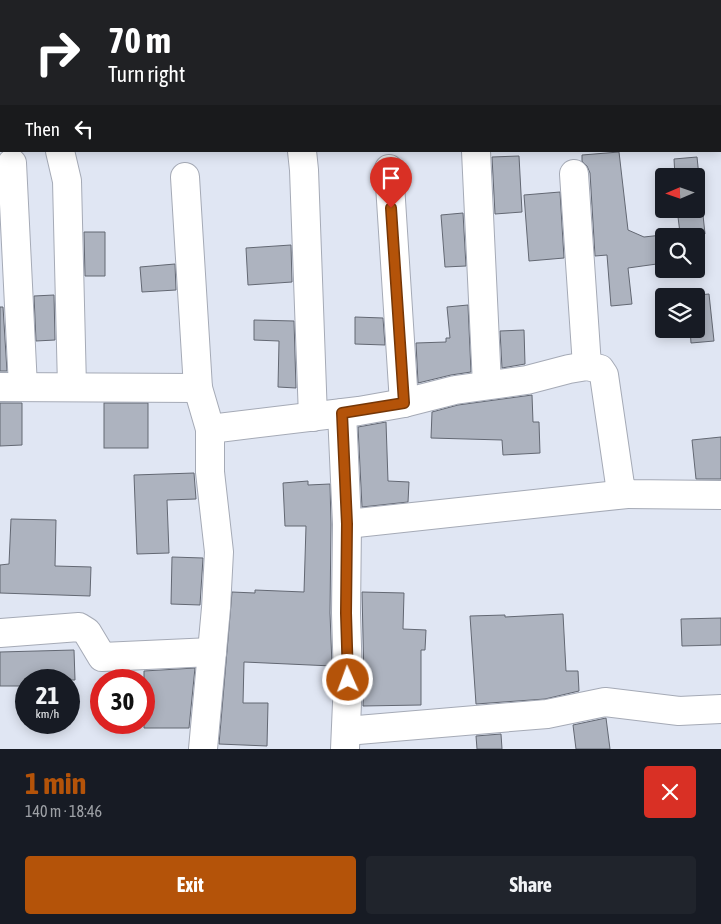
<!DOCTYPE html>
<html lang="en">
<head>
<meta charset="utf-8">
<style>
	body { margin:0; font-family:"Asap Condensed",sans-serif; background:#20242c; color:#f1f3f6; height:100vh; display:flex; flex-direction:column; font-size:19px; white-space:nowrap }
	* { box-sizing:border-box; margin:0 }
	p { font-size:16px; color:#9ea1a6 }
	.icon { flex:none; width:28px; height:28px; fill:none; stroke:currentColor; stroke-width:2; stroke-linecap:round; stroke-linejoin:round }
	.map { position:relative; height:749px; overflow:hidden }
	.side { display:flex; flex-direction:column; background:#171b24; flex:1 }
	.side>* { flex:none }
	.banner { position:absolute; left:0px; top:0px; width:721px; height:152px; box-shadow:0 2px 12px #0003; background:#202124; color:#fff; overflow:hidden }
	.needle { width:32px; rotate:268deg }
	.fabs { position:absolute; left:655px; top:168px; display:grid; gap:10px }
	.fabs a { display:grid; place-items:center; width:50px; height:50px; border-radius:5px; background:#171b24; box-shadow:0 2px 12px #0003; font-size:25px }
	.speed { position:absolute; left:15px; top:669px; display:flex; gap:10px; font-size:25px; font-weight:700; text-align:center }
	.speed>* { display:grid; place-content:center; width:65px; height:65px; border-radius:50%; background:#171b24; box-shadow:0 2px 12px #0003; line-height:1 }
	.speed small { font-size:12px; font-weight:400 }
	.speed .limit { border:8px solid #d22; background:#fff; color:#111 }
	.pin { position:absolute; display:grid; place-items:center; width:42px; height:42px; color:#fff; margin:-51px -21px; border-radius:50% 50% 50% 0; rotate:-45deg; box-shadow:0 0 5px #0007 }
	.pin .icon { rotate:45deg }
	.me { position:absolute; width:55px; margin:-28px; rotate:358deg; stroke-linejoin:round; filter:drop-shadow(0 0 4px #0008) }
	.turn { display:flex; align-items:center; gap:18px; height:105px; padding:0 25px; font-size:22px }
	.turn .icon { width:65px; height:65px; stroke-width:2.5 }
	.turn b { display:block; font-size:35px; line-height:42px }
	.then { display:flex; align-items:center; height:48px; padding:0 25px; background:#0003; gap:10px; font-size:19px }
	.round { display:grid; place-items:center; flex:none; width:52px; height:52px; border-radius:5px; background:#20242c }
	.summary { display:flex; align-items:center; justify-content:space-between; height:85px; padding:0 25px }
	h1 { font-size:30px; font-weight:700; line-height:38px; color:#b45309 }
	.cta { display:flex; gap:10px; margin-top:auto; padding:10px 25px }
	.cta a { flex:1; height:58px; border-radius:5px; background:#b45309; color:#fff; font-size:20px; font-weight:700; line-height:58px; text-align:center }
	.cta a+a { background:#20242c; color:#f1f3f6 }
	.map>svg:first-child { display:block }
</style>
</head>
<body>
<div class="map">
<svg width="721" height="749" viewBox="0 0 721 749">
	<rect width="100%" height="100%" fill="#e0e6f3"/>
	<!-- building -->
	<g fill="#adb3bf" stroke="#636873">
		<path d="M619,152L628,230L644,237L680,233L677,209H696V176H675L674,159L697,157L705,234L698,235L700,260H696V236H664V263L628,268L632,304L611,306L607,255L595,256L590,173L587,166L582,161V155Z"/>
		<path d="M519,156L522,212L495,214L492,157Z"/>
		<path d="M560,192L564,258L529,261L524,195Z"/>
		<path d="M463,213L466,266L445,267L441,215Z"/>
		<path d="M84,232H105V276H85Z"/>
		<path d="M291,245L292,282L248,285L246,248Z"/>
		<path d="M175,264L176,290L142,292L140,267Z"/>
		<path d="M709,294L714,341L691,343L690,329H696V296H687Z"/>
		<path d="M54,295L55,340L36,341L34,296Z"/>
		<path d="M468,305L471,372L451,375L418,383L416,343L446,342V338H450L447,307Z"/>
		<path d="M0,307H3L7,371H0Z"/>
		<path d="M355,317L383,318L385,345L355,344Z"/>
		<path d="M254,320L294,321L296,388L278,387L279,341L254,340Z"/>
		<path d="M524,330L525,364L502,368L500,331Z"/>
		<path d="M532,395L533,422H539L540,453L503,455L502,440L431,438L432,412L458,405Z"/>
		<path d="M0,403H22V445L0,446Z"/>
		<rect x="104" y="403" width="44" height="45"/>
		<path d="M386,422L388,481L409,482L408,502L362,507L358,427Z"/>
		<path d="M721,437V479H696L692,440Z"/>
		<path d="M194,473L196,499L167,500L169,553L137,554L134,475Z"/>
		<path d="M308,481V485L330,484L331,524L330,613L332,666L244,662L243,703H268L267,746L219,744L232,592L255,593V590L304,592L306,526H285L283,483Z"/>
		<path d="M11,519L56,520L55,566L91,567L90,596L0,593V565L9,564Z"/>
		<path d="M172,557L203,558L200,605L171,604Z"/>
		<path d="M362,592L404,593L403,629L426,630L425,650H421V705L363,706L364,680Z"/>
		<path d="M563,614L566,671H578L579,691L545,699L476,704L470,616L505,615V617Z"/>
		<path d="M721,618V645L682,646L681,619Z"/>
		<path d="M74,650L75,680H26V686H0V652Z"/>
		<path d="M195,668L189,728H144V671Z"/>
		<path d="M606,718L610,749H576L573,725Z"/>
		<path d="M501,734L502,749H477L476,736Z"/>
	</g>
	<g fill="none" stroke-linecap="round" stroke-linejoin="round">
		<!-- minor casing -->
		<g stroke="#a5aab6" stroke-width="30">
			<g id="minor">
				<path d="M41,0V1"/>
				<path d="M473,1V0"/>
				<path d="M659,1L660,0"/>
				<path d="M0,80H1"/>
				<path d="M60,151L67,181L72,387"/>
				<path d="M302,151L304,170L313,417"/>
				<path d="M476,151L487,385"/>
				<path d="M12,163L23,387"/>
				<path d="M389,169L404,403"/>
				<path d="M574,174L587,366"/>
				<path d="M185,177L198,388L210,429"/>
				<path d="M0,387L198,388"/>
				<path d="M342,413L347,524L346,613L348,680L345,749"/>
				<path d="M347,524L627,494"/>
				<path d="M0,633L79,627L87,632L102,657L212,652"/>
				<path d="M346,731L547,714L605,702L679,711L721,709"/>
				<path d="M203,749L216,608L219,552L210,472V429L359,411L404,403L455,390L527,380L569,369L587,366L600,369L604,375L620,485L627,494L721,495"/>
			</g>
		</g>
		<!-- minor -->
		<use href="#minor" stroke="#fff" stroke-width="28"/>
	</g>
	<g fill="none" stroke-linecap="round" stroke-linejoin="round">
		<!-- route casing -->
		<g stroke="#753606" stroke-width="12">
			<path id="route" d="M348,680L346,613L347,524L342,413L404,403L391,208"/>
		</g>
		<!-- route -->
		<use href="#route" stroke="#b45309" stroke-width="9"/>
	</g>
</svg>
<div class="fabs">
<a><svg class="needle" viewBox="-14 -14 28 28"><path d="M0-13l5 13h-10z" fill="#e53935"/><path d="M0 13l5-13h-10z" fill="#9ea1a6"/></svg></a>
<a><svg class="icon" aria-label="search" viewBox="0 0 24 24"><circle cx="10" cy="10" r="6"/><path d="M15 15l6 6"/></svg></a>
<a><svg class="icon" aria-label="layers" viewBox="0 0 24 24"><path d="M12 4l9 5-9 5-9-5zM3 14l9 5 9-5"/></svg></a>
</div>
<div class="speed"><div>21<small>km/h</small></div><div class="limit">30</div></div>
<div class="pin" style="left:391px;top:208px;background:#d93025"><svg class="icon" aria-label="arrive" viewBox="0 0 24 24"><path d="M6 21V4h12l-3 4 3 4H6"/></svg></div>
<svg class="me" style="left:348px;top:680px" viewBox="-20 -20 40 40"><circle r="17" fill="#b45309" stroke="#fff" stroke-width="3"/><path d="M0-11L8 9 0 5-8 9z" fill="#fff"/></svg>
<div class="banner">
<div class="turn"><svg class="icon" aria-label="right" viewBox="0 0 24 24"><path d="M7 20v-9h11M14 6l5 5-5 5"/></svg><div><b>70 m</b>Turn right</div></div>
<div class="then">Then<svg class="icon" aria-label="left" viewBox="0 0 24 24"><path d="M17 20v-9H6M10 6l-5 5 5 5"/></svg></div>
</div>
</div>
<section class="side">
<div class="summary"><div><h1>1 min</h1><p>140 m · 18:46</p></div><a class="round" style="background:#d93025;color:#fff"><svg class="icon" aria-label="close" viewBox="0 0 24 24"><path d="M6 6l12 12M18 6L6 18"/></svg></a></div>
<div class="cta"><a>Exit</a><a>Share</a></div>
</section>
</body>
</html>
